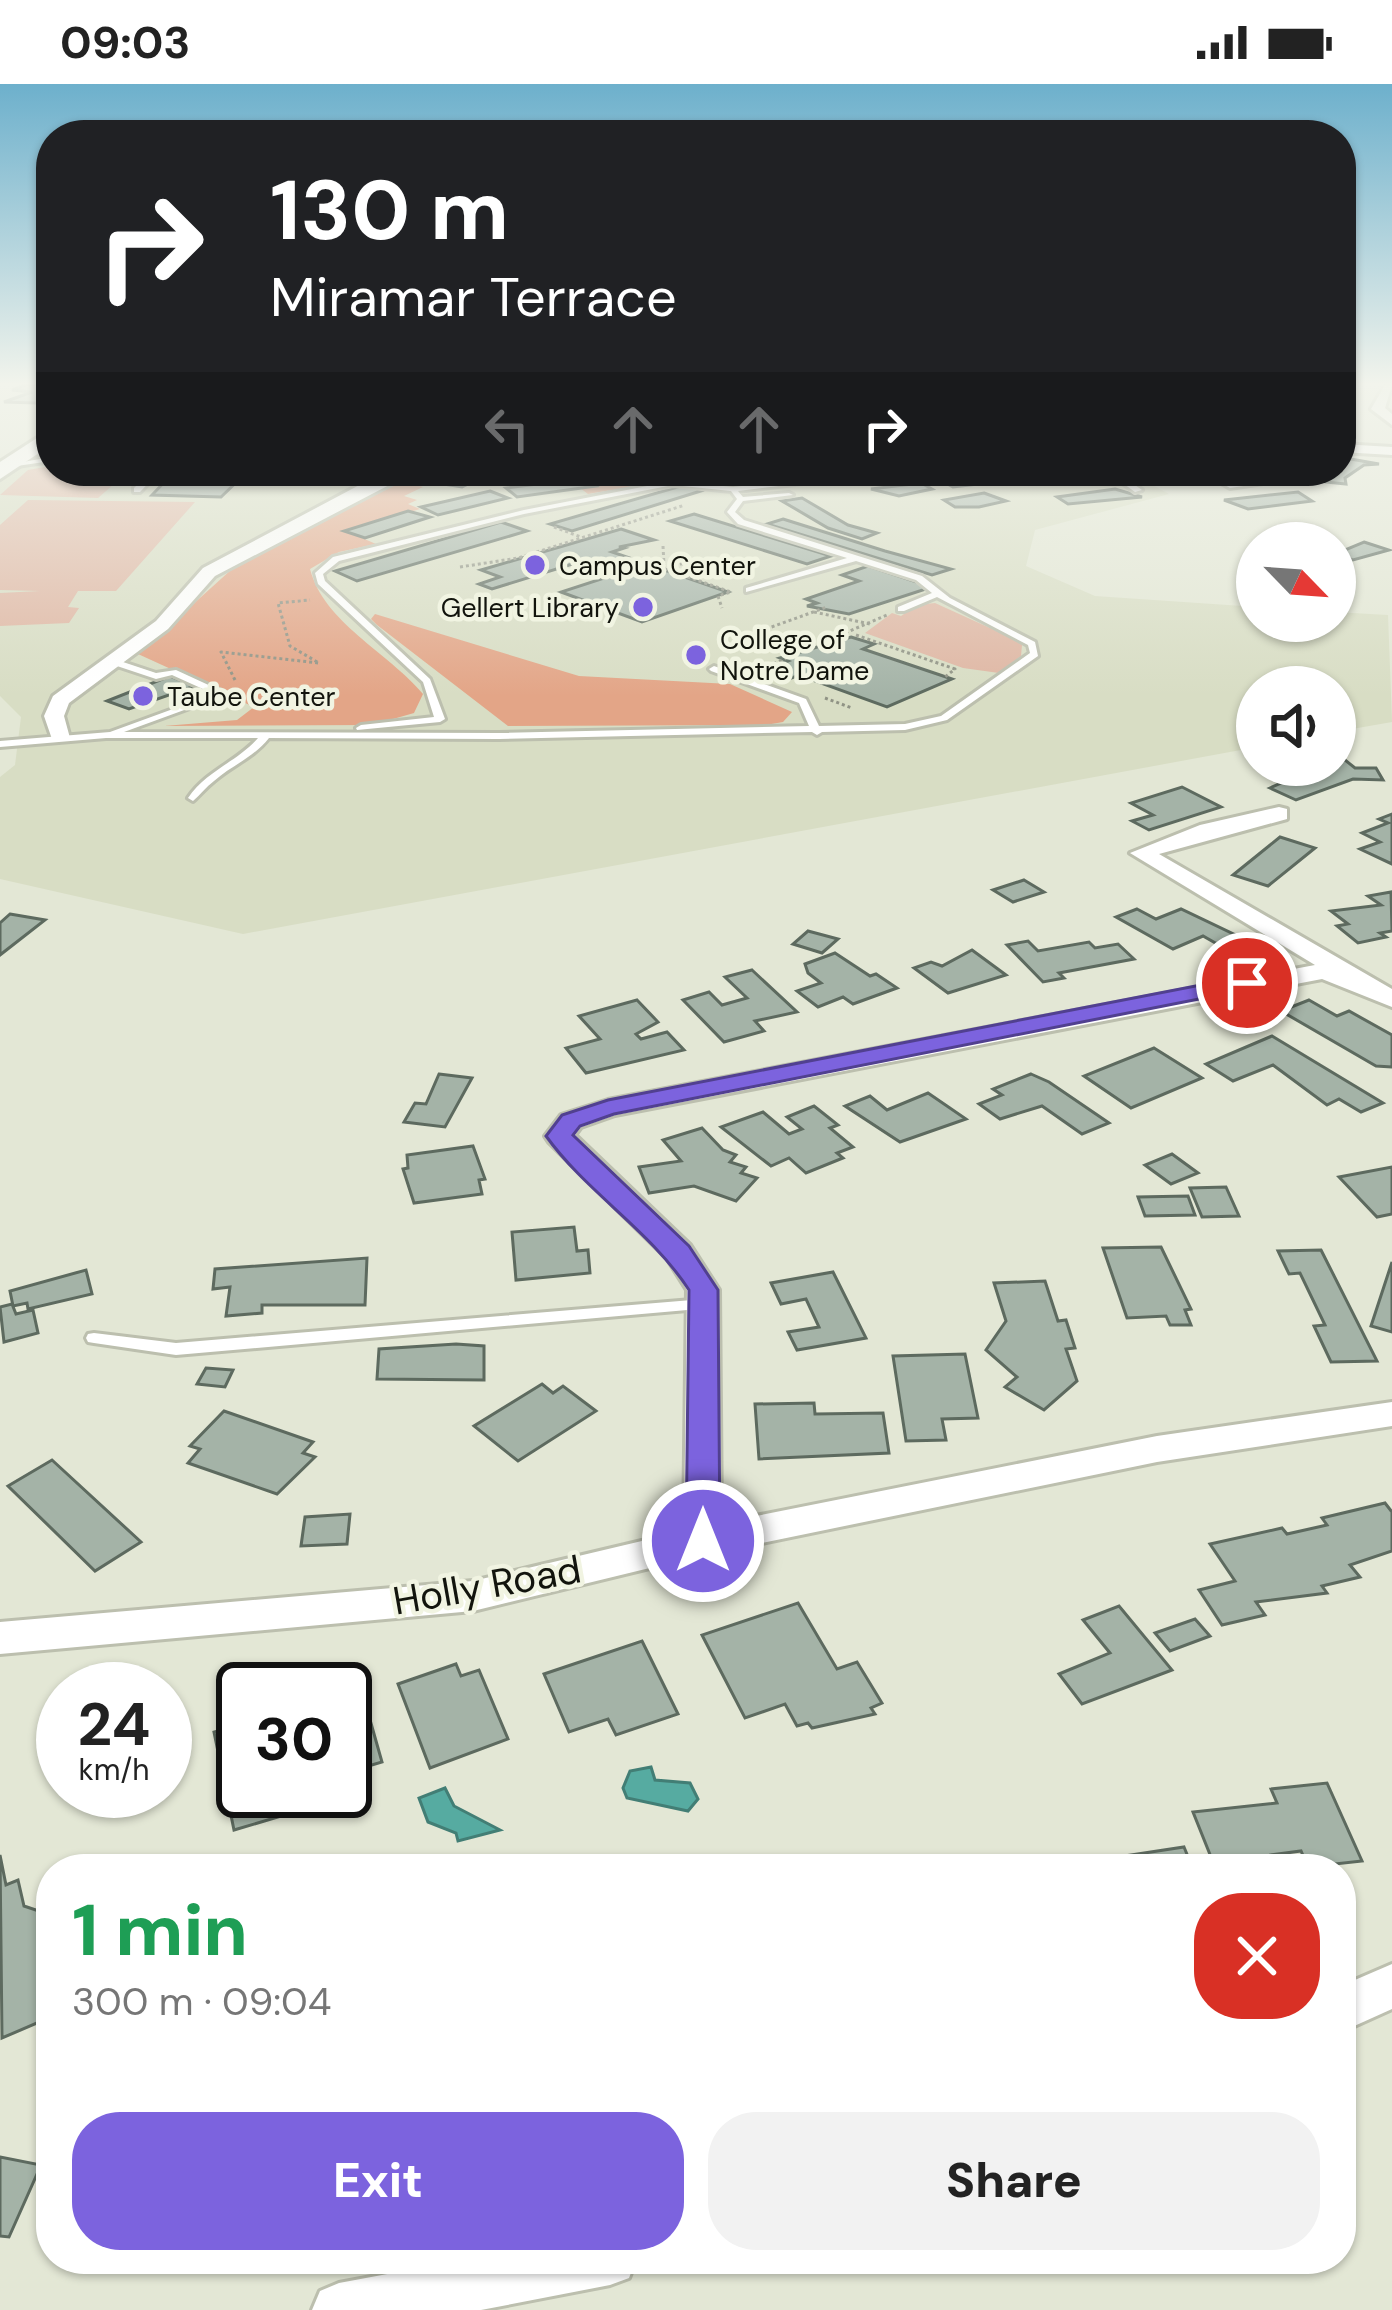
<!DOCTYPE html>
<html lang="en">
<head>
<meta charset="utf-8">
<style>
	body { margin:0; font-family:"DM Sans",sans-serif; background:#f2f2f2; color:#222; height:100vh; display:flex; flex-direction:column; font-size:45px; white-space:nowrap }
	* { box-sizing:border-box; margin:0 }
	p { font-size:39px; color:#767676 }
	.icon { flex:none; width:66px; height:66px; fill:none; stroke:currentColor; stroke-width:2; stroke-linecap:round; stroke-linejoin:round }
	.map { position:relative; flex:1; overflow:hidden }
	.drawer { position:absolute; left:36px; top:1770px; width:1320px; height:420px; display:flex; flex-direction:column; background:#fff; border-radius:48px; box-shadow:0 3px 9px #0004 }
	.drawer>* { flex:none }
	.hud { position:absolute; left:36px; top:36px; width:1320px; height:366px; border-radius:48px; box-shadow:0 3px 9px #0004; background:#202124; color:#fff; overflow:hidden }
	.needle { width:78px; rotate:115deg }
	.buttons { position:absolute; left:1236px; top:438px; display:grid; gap:24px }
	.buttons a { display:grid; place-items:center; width:120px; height:120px; border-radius:50%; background:#fff; box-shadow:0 3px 9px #0004; font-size:60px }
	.speed { position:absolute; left:36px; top:1578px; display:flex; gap:24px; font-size:60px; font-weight:700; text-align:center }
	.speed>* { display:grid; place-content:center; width:156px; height:156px; border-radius:50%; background:#fff; box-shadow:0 3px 9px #0004; line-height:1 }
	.speed small { font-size:30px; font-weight:400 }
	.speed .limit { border:6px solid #111; border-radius:18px; background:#fff; color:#111 }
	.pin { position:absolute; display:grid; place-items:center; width:102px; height:102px; color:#fff; margin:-51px; border:6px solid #fff; border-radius:50%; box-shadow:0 3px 12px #0007 }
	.me { position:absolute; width:132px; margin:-66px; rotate:0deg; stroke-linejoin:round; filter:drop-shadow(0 0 9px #0008) }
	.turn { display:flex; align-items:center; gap:42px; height:252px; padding:0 36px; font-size:54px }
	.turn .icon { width:156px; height:156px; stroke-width:2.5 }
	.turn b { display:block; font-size:84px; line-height:102px }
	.lanes { display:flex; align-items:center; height:114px; padding:0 36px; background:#0003; justify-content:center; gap:60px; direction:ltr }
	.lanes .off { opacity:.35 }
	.round { display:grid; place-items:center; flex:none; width:126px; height:126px; border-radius:48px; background:#f2f2f2 }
	.overview { display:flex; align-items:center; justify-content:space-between; height:204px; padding:0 36px }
	h1 { font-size:72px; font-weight:800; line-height:90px; color:#1e9e55 }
	.action { display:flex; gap:24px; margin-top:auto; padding:24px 36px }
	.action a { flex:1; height:138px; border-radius:48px; background:#7c63de; color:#fff; font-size:48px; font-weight:800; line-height:138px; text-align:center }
	.action a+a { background:#f2f2f2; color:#222 }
	.status { display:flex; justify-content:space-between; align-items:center; height:84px; padding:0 60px; background:#fff; direction:ltr }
	.status svg { height:33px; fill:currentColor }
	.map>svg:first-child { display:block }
</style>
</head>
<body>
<div class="status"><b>09:03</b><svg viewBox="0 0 49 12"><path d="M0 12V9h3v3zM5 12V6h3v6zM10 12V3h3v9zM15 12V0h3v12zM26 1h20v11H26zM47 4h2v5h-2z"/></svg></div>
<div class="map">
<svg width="1392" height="2226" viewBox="0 0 1392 2226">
	<rect width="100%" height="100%" fill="#e3e7d5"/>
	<!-- built -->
	<path fill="#d8ddc4" d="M51,353V387H1127L1169,410L1035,446L1026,482L1095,512L1257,523V537H1335V528L1388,531L1392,638L1335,648V603H1257V663L243,850L0,795V693L15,681L21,633L0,612V391Z"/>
	<!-- green -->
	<g fill="#dfb6a3">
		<path d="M51,382V387H129L98,414L0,411L28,386Z"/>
		<path d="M28,416L195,418L116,507H78L68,523L79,524L69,539L0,542V509L40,507L0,506V441Z"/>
		<path d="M935,519L1012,554L1022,561L1021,572L999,589L963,584L865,549L892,529L901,532L917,521Z"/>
	</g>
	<!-- forest -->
	<g fill="#e3a587">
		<path d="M509,387H773L783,395C718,404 654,397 588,410L580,404L595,401L585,394L545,399L512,392Z"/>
		<path d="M436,389L411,400L423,403L404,412L417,416L408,420L420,425L346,447L376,460L339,468L310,485C324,539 388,568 423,610L414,629L372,641L164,642L237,636L254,623L138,570L243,475L390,399Z"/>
		<path d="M375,530L579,592L730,600L792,628L783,638L766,641L508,642L377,541L371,535Z"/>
	</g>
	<!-- water -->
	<g fill="#56aba1" stroke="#427e75" stroke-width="3">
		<path d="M651,1683L655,1696L690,1699L698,1715L688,1727L627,1714L623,1704L630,1687Z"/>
		<path d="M445,1704L454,1722L500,1746L458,1757L456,1749L428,1738L419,1714Z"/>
	</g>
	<!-- building -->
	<g fill="#a4b3a7" stroke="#5d6a5f" stroke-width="3">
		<path d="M25,301H51V311L36,319L4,318L32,308L12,306Z"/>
		<path d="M1345,374L1379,380L1364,381L1345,394L1346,400L1325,398V387H1341Z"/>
		<path d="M248,387L221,413L152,411L175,387Z"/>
		<path d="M1209,387H1259L1262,393L1204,395Z"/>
		<path d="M436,389L478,395L462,403L419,396Z"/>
		<path d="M982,390L1004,397L953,403L942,397Z"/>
		<path d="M585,394L596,402L517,413L506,404Z"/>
		<path d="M921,399L932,405L899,412L871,405Z"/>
		<path d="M681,402L704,406L572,447L550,440Z"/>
		<path d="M1115,405L1142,413L1068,420L1057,413Z"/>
		<path d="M490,407L508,414L438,431L421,423Z"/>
		<path d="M1298,408L1312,417L1248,425L1224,416Z"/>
		<path d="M984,409L1006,417L979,423H955L944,416Z"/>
		<path d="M802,414L848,441L877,449L862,455L828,444L782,417Z"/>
		<path d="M408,427L430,433L365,454L344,447Z"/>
		<path d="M694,430L831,472L807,480L670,437Z"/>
		<path d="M783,435L885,467L951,485L932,491L767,440Z"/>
		<path d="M501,438L527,447L357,497L335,487Z"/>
		<path d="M621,445L654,456L619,463L624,464L612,468L627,473L614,478H579L492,505L479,500L500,493L481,486Z"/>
		<path d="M1364,458L1389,466L1353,476L1335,470Z"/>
		<path d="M647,480L728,508L642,538L561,508Z"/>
		<path d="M868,482L932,503L849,530L807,522L817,519L806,515L859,497L842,491Z"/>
		<path d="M851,553L874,560L863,565L952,595L887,623L799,591L784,597L760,588L788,577L780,574Z"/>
		<path d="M170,592L195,602L129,625L107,617Z"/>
		<path d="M1335,668L1355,684H1376L1383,696L1353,695L1296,716L1270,704L1322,681H1335Z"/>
		<path d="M1182,703L1221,723L1149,746L1132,737L1153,731L1131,719Z"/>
		<path d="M1392,730V780L1360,765L1380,758L1362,749L1388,739L1379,735Z"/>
		<path d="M1280,753L1315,764L1268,802L1233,791Z"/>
		<path d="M1024,796L1044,808L1013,818L993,806Z"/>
		<path d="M1391,808L1392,847L1380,849L1386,853L1358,859L1337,842L1348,840L1331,827L1381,821L1368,812Z"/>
		<path d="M1137,825L1156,835L1181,825L1246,856L1226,865L1203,852L1173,865L1116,833Z"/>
		<path d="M10,830L45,836L0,871V839Z"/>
		<path d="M808,847L838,855L822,869L793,860Z"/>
		<path d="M1028,857L1038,867L1089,858L1095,864L1118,860L1134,875L1059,889L1064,894L1043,898L1007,861Z"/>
		<path d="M972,866L1006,891L948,909L914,884L931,878L942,882Z"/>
		<path d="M835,869L870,892L876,890L897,904L853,920L843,913L818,923L797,907L821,899L808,889L805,880Z"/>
		<path d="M752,886L797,928L755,937L764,947L724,958L683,916L709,908L722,921L747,914L725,893Z"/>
		<path d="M637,916L658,938L636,950L641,955L667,948L684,966L586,989L566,964L600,955L579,932Z"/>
		<path d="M1309,916L1337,932L1349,927L1392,951V983L1376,982L1281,927Z"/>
		<path d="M1272,952L1383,1019L1361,1028L1339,1015L1327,1021L1273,981L1233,997L1206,980Z"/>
		<path d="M1154,964L1202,994L1131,1024L1084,992Z"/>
		<path d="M439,990L472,994L445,1043L404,1038L415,1019L426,1020Z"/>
		<path d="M1031,990L1049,998L1109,1039L1082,1050L1042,1022L1000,1035L979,1020L1002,1011L993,1005Z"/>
		<path d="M928,1009L966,1035L900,1058L845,1022L870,1012L887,1026Z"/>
		<path d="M814,1022L838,1041L830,1044L853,1063L837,1069L843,1074L806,1089L789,1074L771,1082L721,1043L763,1028L789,1050L802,1045L787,1033Z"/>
		<path d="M702,1044L723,1066L736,1071L730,1078L746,1083L741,1089L757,1094L736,1117L694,1102L649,1109L639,1083L681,1077L663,1056Z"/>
		<path d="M473,1062L485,1095L479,1096L482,1110L414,1119L403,1085L408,1084L407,1071Z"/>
		<path d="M1172,1070L1198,1089L1171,1100L1145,1081Z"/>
		<path d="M1392,1083V1130L1377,1133L1339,1093Z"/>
		<path d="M1226,1103L1239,1132L1202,1133L1190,1104Z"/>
		<path d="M1188,1112L1195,1131L1145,1132L1138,1113Z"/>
		<path d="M574,1143L577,1167L588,1166L590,1189L516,1196L512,1148Z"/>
		<path d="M1161,1163L1191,1225L1185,1226L1191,1241H1170L1166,1232L1127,1234L1103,1164Z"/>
		<path d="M1321,1166L1377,1277L1331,1278L1314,1242L1325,1241L1300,1189L1289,1190L1278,1167Z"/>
		<path d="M367,1174L365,1221H262V1229L226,1232L230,1203L213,1205L215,1185Z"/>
		<path d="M1392,1178V1248L1371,1242Z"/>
		<path d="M86,1186L92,1210L28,1225L27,1219L13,1222L10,1207Z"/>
		<path d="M833,1188L866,1254L797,1266L788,1248L819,1243L806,1215L781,1220L771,1199Z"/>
		<path d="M1045,1197L1058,1237L1066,1236L1075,1264L1066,1265L1077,1297L1044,1326L1005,1303L1017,1293L986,1266L1006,1237L994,1199Z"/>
		<path d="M12,1220L16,1230L33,1226L38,1249L4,1258L0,1223Z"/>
		<path d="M456,1260L484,1262V1296L377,1295L379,1265Z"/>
		<path d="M965,1270L978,1334L942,1335L946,1356L906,1357L893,1272Z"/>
		<path d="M206,1284L233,1286L225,1303L197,1300Z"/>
		<path d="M542,1300L553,1309L563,1302L596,1327L518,1377L474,1342Z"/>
		<path d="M814,1319L815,1330L883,1329L889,1369L759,1375L755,1320Z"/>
		<path d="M224,1327L313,1358L303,1369L315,1373L277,1410L188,1379L200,1365L190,1362Z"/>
		<path d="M52,1376L141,1458L95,1487L8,1402Z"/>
		<path d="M1385,1419L1392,1428V1467L1350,1481L1360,1493L1322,1502L1327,1509L1256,1518L1265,1531L1222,1541L1199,1506L1235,1497L1210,1460L1282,1444L1287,1450L1327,1441L1322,1434Z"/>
		<path d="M350,1430L347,1460L301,1462L305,1433Z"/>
		<path d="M798,1519L837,1585L857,1578L882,1619L871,1624L875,1630L812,1644L808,1639L797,1642L785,1620L745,1634L702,1551Z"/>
		<path d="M1119,1522L1172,1586L1082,1620L1059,1590L1110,1569L1083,1536Z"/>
		<path d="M1195,1535L1210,1552L1170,1567L1155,1549Z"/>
		<path d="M642,1557L678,1630L616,1651L608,1635L569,1648L544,1590Z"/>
		<path d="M456,1580L461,1592L479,1586L508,1655L430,1684L398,1600Z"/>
		<path d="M361,1604L382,1678L345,1689V1609Z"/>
		<path d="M243,1640V1707H282L288,1730L234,1746L214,1648Z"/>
		<path d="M1327,1699L1362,1777L1308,1783L1301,1767L1271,1771L1276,1785H1222L1218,1773H1211L1193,1728L1277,1719L1271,1705Z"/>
		<path d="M1184,1763L1193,1785H1087L1085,1778Z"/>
		<path d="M0,1771L6,1801L18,1796L24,1822L51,1831V1933L2,1954Z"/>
		<path d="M0,2073L41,2081L9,2153L0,2152Z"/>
	</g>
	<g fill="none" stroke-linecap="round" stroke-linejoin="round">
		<!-- service casing -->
		<g stroke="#bcbfae" stroke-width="6">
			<g id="service">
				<path d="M51,373V377L10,383L6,381Z"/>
				<path d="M152,387H160L140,408H134V404Z"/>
				<path d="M877,387H901L738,407L743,413L789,409L793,411L743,417L735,428L744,436L922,492L950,514L1035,558L1038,572L947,636L905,646L822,648L817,651L812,648L499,655L269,654C253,674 232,681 214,697C206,703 200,711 193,717L188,714C206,687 237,678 258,654H106L0,663V657L110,648L214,610L172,591L156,595L111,580V576L114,575L156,589L176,586L228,610L124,648L499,649L809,642L799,619L711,587L709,585L714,582L806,615L819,642L905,640L941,632L1030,569L1028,561L937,513L904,527H898V523L932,509L916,496L856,477L746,508V504L847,474L738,440L727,428L737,415L731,407L673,401L524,430L339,477L323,490L325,497L430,595L445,635L440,638L357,646L356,644L361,641L434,633L423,598L318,500L315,489L333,473L524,426L673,397L733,403Z"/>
				<path d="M1023,387L1035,389L1012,393L1008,391Z"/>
				<path d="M1106,387H1115L1142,406L1135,408Z"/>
				<path d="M704,1215L712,1220L710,1224L176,1271L94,1259L88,1258L86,1254L88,1250L94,1249L176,1259Z"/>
			</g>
		</g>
		<!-- minor casing -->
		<g stroke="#bcbfae" stroke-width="6">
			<g id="minor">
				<path d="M1385,301H1392L1385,324L1392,330V341L1371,325Z"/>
				<path d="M1341,360L1392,363V371L1341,368Z"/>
				<path d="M395,387H416L215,492L168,545L69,619L64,632L70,654L53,658L44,632L53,612L156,537L203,484L367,397Z"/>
				<path d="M1284,387H1299L1303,393L1230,404L1223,400Z"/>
				<path d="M1279,723L1287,725V735L1159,770L1392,905V923L1322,895L615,1031L581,1043L575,1051L690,1161L719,1206L721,1439L1157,1352L1392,1318V1342L1157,1378L703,1471L473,1527L0,1570V1538L473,1497L684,1447L687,1206L667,1174L549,1058L545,1052L561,1031L608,1016L1315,881L1130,769L1200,741Z"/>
				<path d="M1392,1880V1925L1341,1948V1902Z"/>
				<path d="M468,2175H636L629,2194L610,2201L481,2226H312L320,2207L339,2199Z"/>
			</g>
		</g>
		<!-- secondary casing -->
		<g stroke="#bcbfae" stroke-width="6">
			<path id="secondary" d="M51,345V361L0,395V378Z"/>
		</g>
		<!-- path -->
		<g stroke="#909385" stroke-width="3" stroke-dasharray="3 3" stroke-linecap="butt">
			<path d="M554,443L581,453"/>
			<path d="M663,462L664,481"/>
			<path d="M460,483L518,474L685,421"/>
			<path d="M656,483L697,478L749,484"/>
			<path d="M659,483L731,508L718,512L722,524"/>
			<path d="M814,528L870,540"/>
			<path d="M766,545L827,523"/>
			<path d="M856,551L955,585L945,593"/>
			<path d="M787,562L801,567"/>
			<path d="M768,582L887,531"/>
			<path d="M235,596L221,568L319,579L290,562L278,519L310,516"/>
			<path d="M825,614L852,624"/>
		</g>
		<!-- service -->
		<use href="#service" fill="#fff" fill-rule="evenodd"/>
		<!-- minor -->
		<use href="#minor" fill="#fff" fill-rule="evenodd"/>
		<!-- secondary -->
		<use href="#secondary" fill="#fff" fill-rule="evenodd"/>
	</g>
	<!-- sky -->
	<linearGradient id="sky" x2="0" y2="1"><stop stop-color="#6db0cc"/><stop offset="0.49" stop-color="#f2f4ec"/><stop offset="1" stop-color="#f2f4ec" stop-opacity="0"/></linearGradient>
	<rect width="1392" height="612" fill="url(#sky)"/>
	<!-- route -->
	<path fill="#7c63de" stroke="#514090" stroke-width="3" d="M1247,892L1255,894V904L614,1030L580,1042L573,1051L689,1162L718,1206L720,1457L715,1466H691L686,1457L689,1206C650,1146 587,1109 546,1052L562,1031L608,1016Z"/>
	<!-- markers -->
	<g fill="#7c63de" stroke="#f1f4e2" stroke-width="4.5">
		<circle cx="535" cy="481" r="12"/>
		<circle cx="643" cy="523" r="12"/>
		<circle cx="696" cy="571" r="12"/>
		<circle cx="143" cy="612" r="12"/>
	</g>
	<g text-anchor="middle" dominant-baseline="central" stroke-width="9" stroke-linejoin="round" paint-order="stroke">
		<!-- far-poi labels -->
		<g font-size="27" fill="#12140d" stroke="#f1f4e2" text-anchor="start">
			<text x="559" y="481">Campus Center</text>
			<text x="619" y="523" text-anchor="end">Gellert Library</text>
			<text x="720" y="555">College of<tspan x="720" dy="31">Notre Dame</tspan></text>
			<text x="167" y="612">Taube Center</text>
		</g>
		<!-- near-street labels -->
		<g font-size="39" fill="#12140d" stroke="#f1f4e2">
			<text transform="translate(487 1501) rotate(-10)">Holly Road</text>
		</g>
	</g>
</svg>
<div class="buttons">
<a><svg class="needle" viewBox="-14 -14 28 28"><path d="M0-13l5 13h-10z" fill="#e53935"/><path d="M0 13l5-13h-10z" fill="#767676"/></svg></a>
<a><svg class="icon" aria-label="sound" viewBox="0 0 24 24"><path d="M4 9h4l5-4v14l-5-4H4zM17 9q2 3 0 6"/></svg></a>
</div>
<div class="speed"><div>24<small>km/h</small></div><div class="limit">30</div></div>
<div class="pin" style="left:1247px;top:899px;background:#d93025"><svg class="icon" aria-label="arrive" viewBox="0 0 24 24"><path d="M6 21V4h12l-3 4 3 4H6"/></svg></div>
<svg class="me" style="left:703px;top:1457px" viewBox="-20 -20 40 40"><circle r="17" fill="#7c63de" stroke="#fff" stroke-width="3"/><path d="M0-11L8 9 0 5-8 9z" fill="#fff"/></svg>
<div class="hud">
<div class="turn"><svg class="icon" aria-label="right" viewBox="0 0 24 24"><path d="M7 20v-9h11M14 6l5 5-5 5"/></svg><div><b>130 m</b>Miramar Terrace</div></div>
<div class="lanes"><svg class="icon off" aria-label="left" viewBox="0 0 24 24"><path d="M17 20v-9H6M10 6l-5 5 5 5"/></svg><svg class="icon off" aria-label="ahead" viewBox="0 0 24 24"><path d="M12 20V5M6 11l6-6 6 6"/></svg><svg class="icon off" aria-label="ahead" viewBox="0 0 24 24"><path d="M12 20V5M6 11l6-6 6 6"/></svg><svg class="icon" aria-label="right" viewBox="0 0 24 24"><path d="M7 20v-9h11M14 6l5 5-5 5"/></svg></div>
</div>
<section class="drawer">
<div class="overview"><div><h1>1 min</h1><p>300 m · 09:04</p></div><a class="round" style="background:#d93025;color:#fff"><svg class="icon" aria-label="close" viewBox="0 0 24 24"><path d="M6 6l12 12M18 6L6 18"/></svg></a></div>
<div class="action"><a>Exit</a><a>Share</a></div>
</section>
</div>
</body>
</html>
